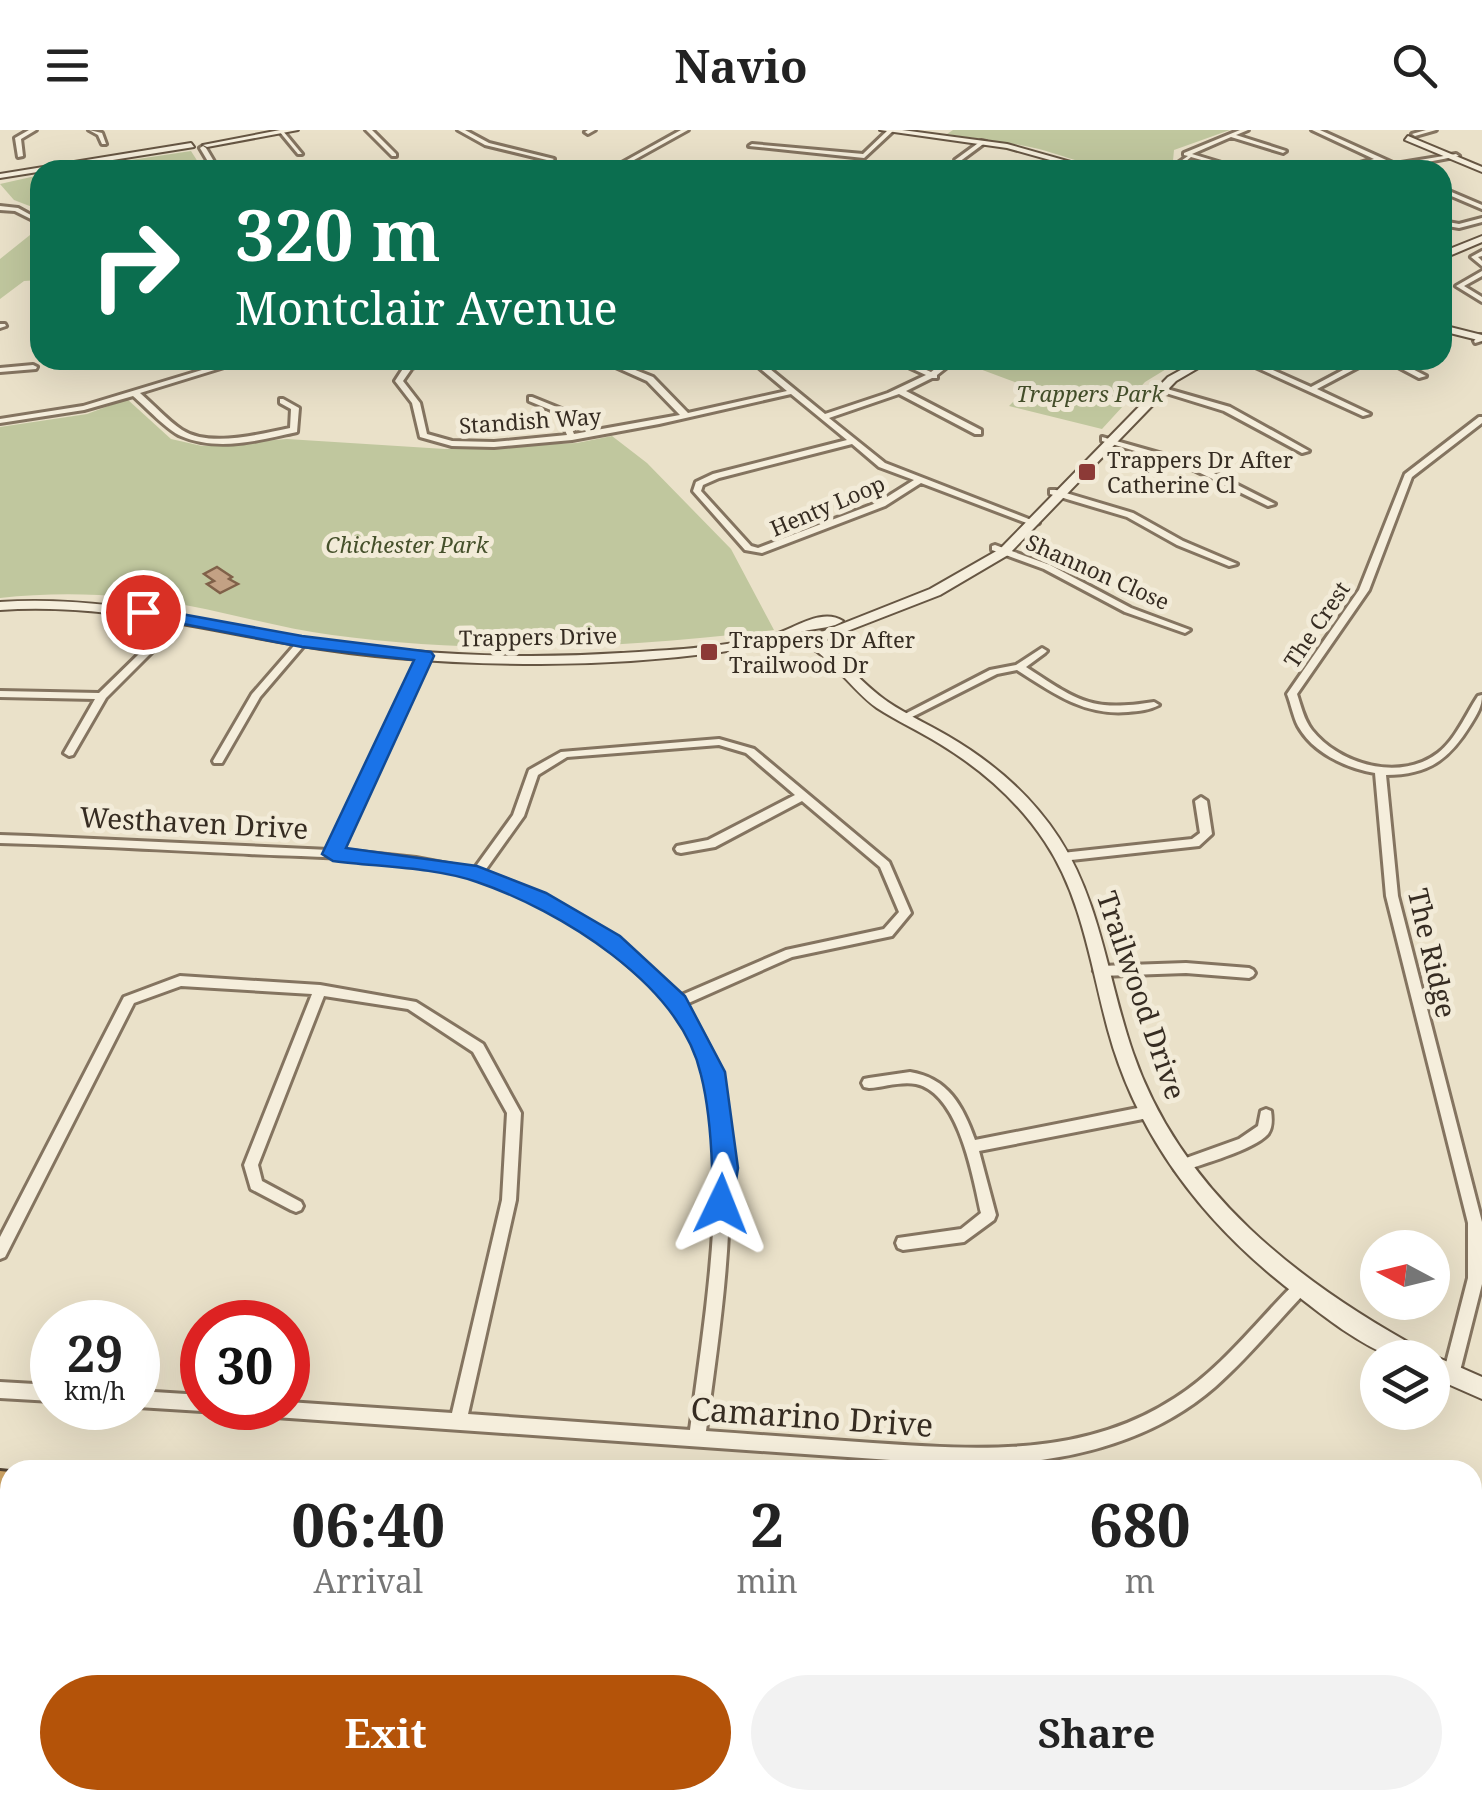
<!DOCTYPE html>
<html lang="en">
<head>
<meta charset="utf-8">
<style>
	body { margin:0; font-family:"Noto Serif",serif; background:#f2f2f2; color:#222; height:100vh; display:flex; flex-direction:column; font-size:38px; white-space:nowrap }
	* { box-sizing:border-box; margin:0 }
	p { font-size:32px; color:#767676 }
	.icon { flex:none; width:55px; height:55px; fill:none; stroke:currentColor; stroke-width:2; stroke-linecap:round; stroke-linejoin:round }
	.map { position:relative; flex:1; overflow:hidden }
	.panel { position:absolute; left:0px; top:1330px; width:1482px; height:350px; display:flex; flex-direction:column; background:#fff; border-radius:30px 30px 0 0; box-shadow:0 10px 40px #0002 }
	.panel>* { flex:none }
	.guide { position:absolute; left:30px; top:30px; width:1422px; height:210px; border-radius:30px; box-shadow:0 10px 40px #0002; background:#0b6e4f; color:#fff; overflow:hidden }
	.needle { width:65px; rotate:277deg }
	.buttons { position:absolute; left:1360px; top:1100px; display:grid; gap:20px }
	.buttons a { display:grid; place-items:center; width:90px; height:90px; border-radius:50%; background:#fff; box-shadow:0 10px 40px #0002; font-size:50px }
	.speed { position:absolute; left:30px; top:1170px; display:flex; gap:20px; font-size:50px; font-weight:700; text-align:center }
	.speed>* { display:grid; place-content:center; width:130px; height:130px; border-radius:50%; background:#fff; box-shadow:0 10px 40px #0002; line-height:1 }
	.speed small { font-size:25px; font-weight:400 }
	.speed .limit { border:15px solid #d22; background:#fff; color:#111 }
	.pin { position:absolute; display:grid; place-items:center; width:85px; height:85px; color:#fff; margin:-42px; border:5px solid #fff; border-radius:50%; box-shadow:0 2px 10px #0007 }
	.me { position:absolute; width:110px; margin:-55px; rotate:2deg; stroke-linejoin:round; filter:drop-shadow(0 0 8px #0008) }
	.turn { display:flex; align-items:center; gap:35px; height:210px; padding:0 40px; font-size:45px }
	.turn .icon { width:130px; height:130px; stroke-width:2.5 }
	.turn b { display:block; font-size:70px; line-height:85px }
	.eta { display:flex; justify-content:space-evenly; align-items:center; height:170px; text-align:center }
	.eta b { font-size:60px; font-weight:700; line-height:70px }
	.action { display:flex; gap:20px; margin-top:auto; padding:20px 40px }
	.action a { flex:1; height:115px; border-radius:60px; background:#b45309; color:#fff; font-size:40px; font-weight:700; line-height:115px; text-align:center }
	.action a+a { background:#f2f2f2; color:#222 }
	header { display:flex; justify-content:space-between; align-items:center; height:130px; padding:0 40px; background:#fff; font-size:45px; font-weight:700 }
	.map>svg:first-child { display:block }
</style>
</head>
<body>
<header><svg class="icon" aria-label="menu" viewBox="0 0 24 24"><path d="M4 6h16M4 12h16M4 18h16"/></svg>Navio<svg class="icon" aria-label="search" viewBox="0 0 24 24"><circle cx="10" cy="10" r="6"/><path d="M15 15l6 6"/></svg></header>
<div class="map">
<svg width="1482" height="1680" viewBox="0 0 1482 1680">
	<rect width="100%" height="100%" fill="#eae1c9"/>
	<!-- green -->
	<g fill="#c0c79e">
		<path d="M953,0H1230L1174,20L1173,31C1133,57 1081,30 1039,19C1009,12 977,9 947,4Z"/>
		<path d="M191,21L203,40H65Z"/>
		<path d="M40,45V80L14,70L0,54Z"/>
		<path d="M40,97V150L24,151L0,169V129Z"/>
		<path d="M964,230H1181L1145,252L1102,299L1009,276L1028,257L961,232Z"/>
		<path d="M127,269L171,309L202,316L287,309L445,319L577,313L612,306L647,333L731,419L774,500C626,518 480,525 332,505C284,499 237,485 190,476C128,464 63,461 0,468V297L87,284Z"/>
		<path d="M0,1606L10,1607V1670H808L934,1680H0Z"/>
	</g>
	<!-- building -->
	<path fill="#c3a184" stroke="#806149" stroke-width="2.5" d="M217,437L232,447L229,449L238,454L220,463L207,454L214,451L204,444Z"/>
	<g fill="none" stroke-linecap="round" stroke-linejoin="round">
		<!-- street casing -->
		<g stroke="#847460" stroke-width="6">
			<g id="street">
				<path d="M29,0H36L21,9L23,26L18,27L15,8Z"/>
				<path d="M89,0L102,3L106,14H102L98,5Z"/>
				<path d="M366,0H372L396,24V26H392Z"/>
				<path d="M458,0H465L489,13L554,29L551,31L485,15Z"/>
				<path d="M588,0H595L588,4L585,2Z"/>
				<path d="M681,0H688L616,40H609Z"/>
				<path d="M888,0L893,1L864,28L749,16L752,14L863,24Z"/>
				<path d="M1240,0H1248L1236,5L1286,21L1283,23L1231,7L1192,24L1245,40H1236L1191,27L1175,40H1168L1188,26L1184,25V23Z"/>
				<path d="M1312,0H1320L1395,34L1456,24L1459,26L1401,37L1406,40H1398L1379,31L1352,39L1350,36L1374,29Z"/>
				<path d="M1426,0H1436L1415,6L1412,4Z"/>
				<path d="M279,1H283L302,24H298Z"/>
				<path d="M981,11L986,12L959,32H955V30Z"/>
				<path d="M203,16L206,18L219,40H213L200,18Z"/>
				<path d="M1442,58L1482,75V79L1442,62Z"/>
				<path d="M0,76L18,78L38,89L35,91L15,81L0,80Z"/>
				<path d="M1482,88V92L1459,98L1442,95V91L1459,94Z"/>
				<path d="M1482,121V126L1478,127L1482,131V136L1471,127Z"/>
				<path d="M1482,141V146L1464,156L1482,167V172L1456,156Z"/>
				<path d="M0,194H5L6,196L0,198Z"/>
				<path d="M1479,205H1482V211L1475,213L1474,211Z"/>
				<path d="M235,230H247L140,263C154,275 167,290 182,300C210,318 260,304 290,298L291,279L280,273V269H283L299,278L297,302C260,310 218,322 181,306C168,301 145,276 133,266L84,280L0,293V289L83,276Z"/>
				<path d="M425,230H438L412,238L403,251L420,273L427,304L452,311L494,312L567,305L558,283L529,271V267H532L564,280L574,304L680,285L647,251L600,230H610L653,247L688,283L787,261L750,230H759L825,284L888,263L926,245L893,230H903L931,242L947,230H956L937,245V248H932L906,261L981,300V304H975L899,264L829,288L885,333L1039,393L1032,395L921,353L885,376L762,423L745,420L693,361L696,352L713,344L847,310L791,264L659,294L572,310L494,317L452,316L420,307L412,273L395,251L406,234ZM852,314L879,337L914,350L879,372L758,418L751,416L701,361L703,355L719,348Z"/>
				<path d="M1240,230H1250L1311,257L1362,230H1372L1317,259L1370,284L1363,286Z"/>
				<path d="M1385,230H1395L1426,246L1419,248Z"/>
				<path d="M33,235L37,237L36,239L0,242V238Z"/>
				<path d="M1153,255L1230,277L1309,321L1302,323L1224,281L1153,259Z"/>
				<path d="M1479,287H1482V293L1412,347L1369,460L1297,564C1301,576 1304,590 1312,600C1340,635 1400,652 1438,623C1456,609 1466,584 1478,566L1482,565C1482,577 1477,584 1471,594C1449,630 1428,645 1386,645L1398,766L1482,1092V1154L1459,1245L1457,1250L1451,1253L1445,1250L1443,1245L1468,1148V1093L1386,766L1375,643C1346,638 1313,623 1298,596C1293,586 1291,574 1287,564L1359,460L1405,344Z"/>
				<path d="M1102,307L1194,333L1275,374L1268,376L1188,337L1102,311Z"/>
				<path d="M1050,360H1056L1133,383L1183,411L1237,434L1229,436L1177,415L1127,387L1050,364Z"/>
				<path d="M995,415L1050,435L1131,478L1190,500L1185,503L1182,502L1125,482L1044,439L992,420V416Z"/>
				<path d="M181,485L186,488L106,568L73,625L69,626L64,623L95,569L0,567V561L99,563L178,486Z"/>
				<path d="M302,509L307,512L260,567L222,633H214L213,631L252,564L299,510Z"/>
				<path d="M1042,518L1047,521L1045,523L1026,537C1078,571 1090,582 1154,572L1159,575C1150,580 1139,581 1128,582C1084,586 1053,563 1017,540L997,544L908,589H900L899,587L990,540L1016,535Z"/>
				<path d="M425,523L430,526L340,720L416,728L474,739L513,685L529,640L561,622L719,609L754,619L889,732L911,783L892,806L792,827L684,875C699,897 712,918 719,943C726,964 727,989 728,1011C734,1108 719,1205 706,1301C762,1305 817,1309 873,1313C977,1320 1083,1328 1175,1268C1222,1238 1257,1191 1296,1152L1301,1150L1306,1152L1309,1157L1306,1162C1276,1193 1248,1228 1215,1257C1145,1318 1052,1335 962,1335L261,1286L255,1284L253,1278H288V1272L452,1283L502,1070L507,983L473,922L408,879L324,866L258,1035L262,1051L301,1072L303,1076L301,1080L296,1082L291,1080L251,1059L244,1035L312,864L181,856L134,873L5,1127L0,1129V1107L124,867L180,846L320,855L416,872L483,914L521,983L516,1070L468,1284L690,1300C701,1218 714,1135 715,1052C716,1017 716,980 707,946C697,905 668,869 636,842C597,807 552,776 503,757C424,726 333,728 249,724C166,720 83,715 0,713V705L29,706L329,720L420,526ZM719,615L746,623L795,665L708,710L677,716L675,719L677,722L681,723L715,717L802,671L880,737L899,782L884,799L786,820L677,867C624,809 559,766 484,742L524,686L538,645L567,627Z"/>
				<path d="M1201,667L1207,671L1212,704L1199,716L1062,731L1056,727L1062,723L1192,709L1200,703L1195,671Z"/>
				<path d="M1186,833L1249,838L1253,840L1255,843L1253,846L1249,848L1186,843L1100,846L1094,841L1100,836Z"/>
				<path d="M910,942C948,948 963,976 975,1010L1148,976L1153,978L1155,982L1153,986L1148,988L979,1021L996,1085L994,1090L964,1112L903,1120L898,1118L896,1113L898,1108L961,1099L981,1083C973,1047 959,963 916,954C901,951 884,957 869,958L864,957L862,953L864,949L869,948Z"/>
				<path d="M1266,979L1271,981C1272,988 1273,997 1268,1004C1254,1020 1202,1034 1180,1042L1175,1040L1173,1036L1175,1032L1239,1009L1258,996L1261,981Z"/>
				<path d="M0,1252L52,1255V1271L0,1268Z"/>
				<path d="M138,1261L202,1265V1278H208L202,1281L138,1277Z"/>
			</g>
		</g>
		<!-- secondary casing -->
		<g stroke="#665643" stroke-width="4">
			<g id="secondary">
				<path d="M280,0H298L207,17L203,15Z"/>
				<path d="M880,0H902L1007,14L1099,40H1086L1007,18Z"/>
				<path d="M1408,6L1482,37V42L1405,10Z"/>
				<path d="M191,13L194,17L0,48V44Z"/>
				<path d="M1482,106V112L1442,129V122Z"/>
				<path d="M1442,195L1482,205V211L1442,201Z"/>
				<path d="M1199,230H1212L1176,251L1008,425L940,465L819,512C844,530 863,555 888,572C907,585 928,594 948,606C991,631 1031,665 1059,708C1101,773 1108,851 1133,923C1181,1062 1299,1153 1424,1221L1427,1228C1416,1228 1401,1230 1391,1226C1359,1214 1326,1188 1299,1167C1209,1099 1138,1011 1108,900C1091,837 1082,767 1045,712C1018,671 981,639 940,614C919,601 897,591 877,578C853,562 827,521 801,513C778,506 744,519 721,522C661,530 600,534 540,534C458,534 376,529 296,515C197,498 102,473 0,480V472C106,465 198,492 301,508C406,524 515,530 621,523C670,520 723,518 772,505C793,500 821,477 843,491C830,500 811,497 796,504L814,505L930,459L1000,419L1168,247Z"/>
				<path d="M1432,1225L1482,1247V1269L1432,1247V1228H1427Z"/>
			</g>
		</g>
		<!-- highway casing -->
		<g stroke="#524333" stroke-width="6">
			<g id="highway">
				<path d="M0,1341L10,1342V1372L0,1371Z"/>
				<path d="M1472,1437L1482,1438V1470L1472,1469Z"/>
				<path d="M0,1527H10V1561L0,1559Z"/>
				<path d="M1472,1641L1482,1642V1676L1460,1670H1472Z"/>
			</g>
		</g>
		<!-- street -->
		<use href="#street" fill="#f5eedc" fill-rule="evenodd"/>
		<!-- secondary -->
		<use href="#secondary" fill="#f5eedc" fill-rule="evenodd"/>
		<!-- highway -->
		<use href="#highway" fill="#cea465" fill-rule="evenodd"/>
		<!-- rail -->
		<g stroke="#362c22" stroke-width="5" stroke-dasharray="24 24" stroke-linecap="butt">
			<path d="M0,1450L10,1451"/>
			<path d="M0,1477L10,1478"/>
			<path d="M1472,1546H1482"/>
			<path d="M1472,1593L1482,1594"/>
		</g>
	</g>
	<!-- route -->
	<path fill="#1a73e8" stroke="#114b97" stroke-width="2.5" d="M143,477L302,506L431,522L434,526L346,718L477,736L546,763L620,806L685,866L725,942L738,1038L731,1082H712C705,1067 712,1052 712,1037C711,1008 708,973 701,945C681,854 559,780 477,752C434,737 378,737 333,731L322,724L414,530L302,517L137,485V478Z"/>
	<!-- markers -->
	<g fill="#8c3a37" stroke="#f2ebd8" stroke-width="4">
		<rect x="1077" y="332" width="20" height="20" rx="5"/>
		<rect x="699" y="512" width="20" height="20" rx="5"/>
	</g>
	<g text-anchor="middle" dominant-baseline="central" stroke-width="10" stroke-linejoin="round" paint-order="stroke">
		<!-- far-park labels -->
		<g font-size="22" font-style="italic" fill="#45502b" stroke="#f2ebd8">
			<text x="1090" y="263">Trappers Park</text>
			<text x="407" y="414">Chichester Park</text>
		</g>
		<!-- far-street labels -->
		<g font-size="22" fill="#362c22" stroke="#f2ebd8">
			<text transform="translate(530 290) rotate(-4)">Standish Way</text>
			<text transform="translate(827 375) rotate(-23)">Henty Loop</text>
			<text transform="translate(1098 441) rotate(24)">Shannon Close</text>
			<text transform="translate(1316 494) rotate(-56)">The Crest</text>
			<text transform="translate(538 506) rotate(-1)">Trappers Drive</text>
		</g>
		<!-- far-poi labels -->
		<g font-size="22" fill="#362c22" stroke="#f2ebd8" text-anchor="start">
			<text x="1107" y="329">Trappers Dr After<tspan x="1107" dy="25">Catherine Cl</tspan></text>
			<text x="729" y="509">Trappers Dr After<tspan x="729" dy="25">Trailwood Dr</tspan></text>
		</g>
		<!-- street labels -->
		<g font-size="28" fill="#362c22" stroke="#f2ebd8">
			<text transform="translate(194 692) rotate(3)">Westhaven Drive</text>
			<text transform="translate(1433 823) rotate(77)">The Ridge</text>
			<text transform="translate(1142 865) rotate(71)">Trailwood Drive</text>
		</g>
		<!-- near-street labels -->
		<g font-size="32" fill="#362c22" stroke="#f2ebd8">
			<text transform="translate(812 1286) rotate(4)">Camarino Drive</text>
		</g>
	</g>
</svg>
<div class="buttons">
<a><svg class="needle" viewBox="-14 -14 28 28"><path d="M0-13l5 13h-10z" fill="#e53935"/><path d="M0 13l5-13h-10z" fill="#767676"/></svg></a>
<a><svg class="icon" aria-label="layers" viewBox="0 0 24 24"><path d="M12 4l9 5-9 5-9-5zM3 14l9 5 9-5"/></svg></a>
</div>
<div class="speed"><div>29<small>km/h</small></div><div class="limit">30</div></div>
<div class="pin" style="left:143px;top:482px;background:#d93025"><svg class="icon" aria-label="arrive" viewBox="0 0 24 24"><path d="M6 21V4h12l-3 4 3 4H6"/></svg></div>
<svg class="me" style="left:721px;top:1074px" viewBox="-20 -20 40 40"><path d="M0-17L14 15 0 8-14 15z" fill="#1a73e8" stroke="#fff" stroke-width="4"/></svg>
<div class="guide">
<div class="turn"><svg class="icon" aria-label="right" viewBox="0 0 24 24"><path d="M7 20v-9h11M14 6l5 5-5 5"/></svg><div><b>320 m</b>Montclair Avenue</div></div>
</div>
<section class="panel">
<div class="eta">
<div><b>06:40</b><p>Arrival</p></div>
<div><b>2</b><p>min</p></div>
<div><b>680</b><p>m</p></div>
</div>
<div class="action"><a>Exit</a><a>Share</a></div>
</section>
</div>
</body>
</html>
